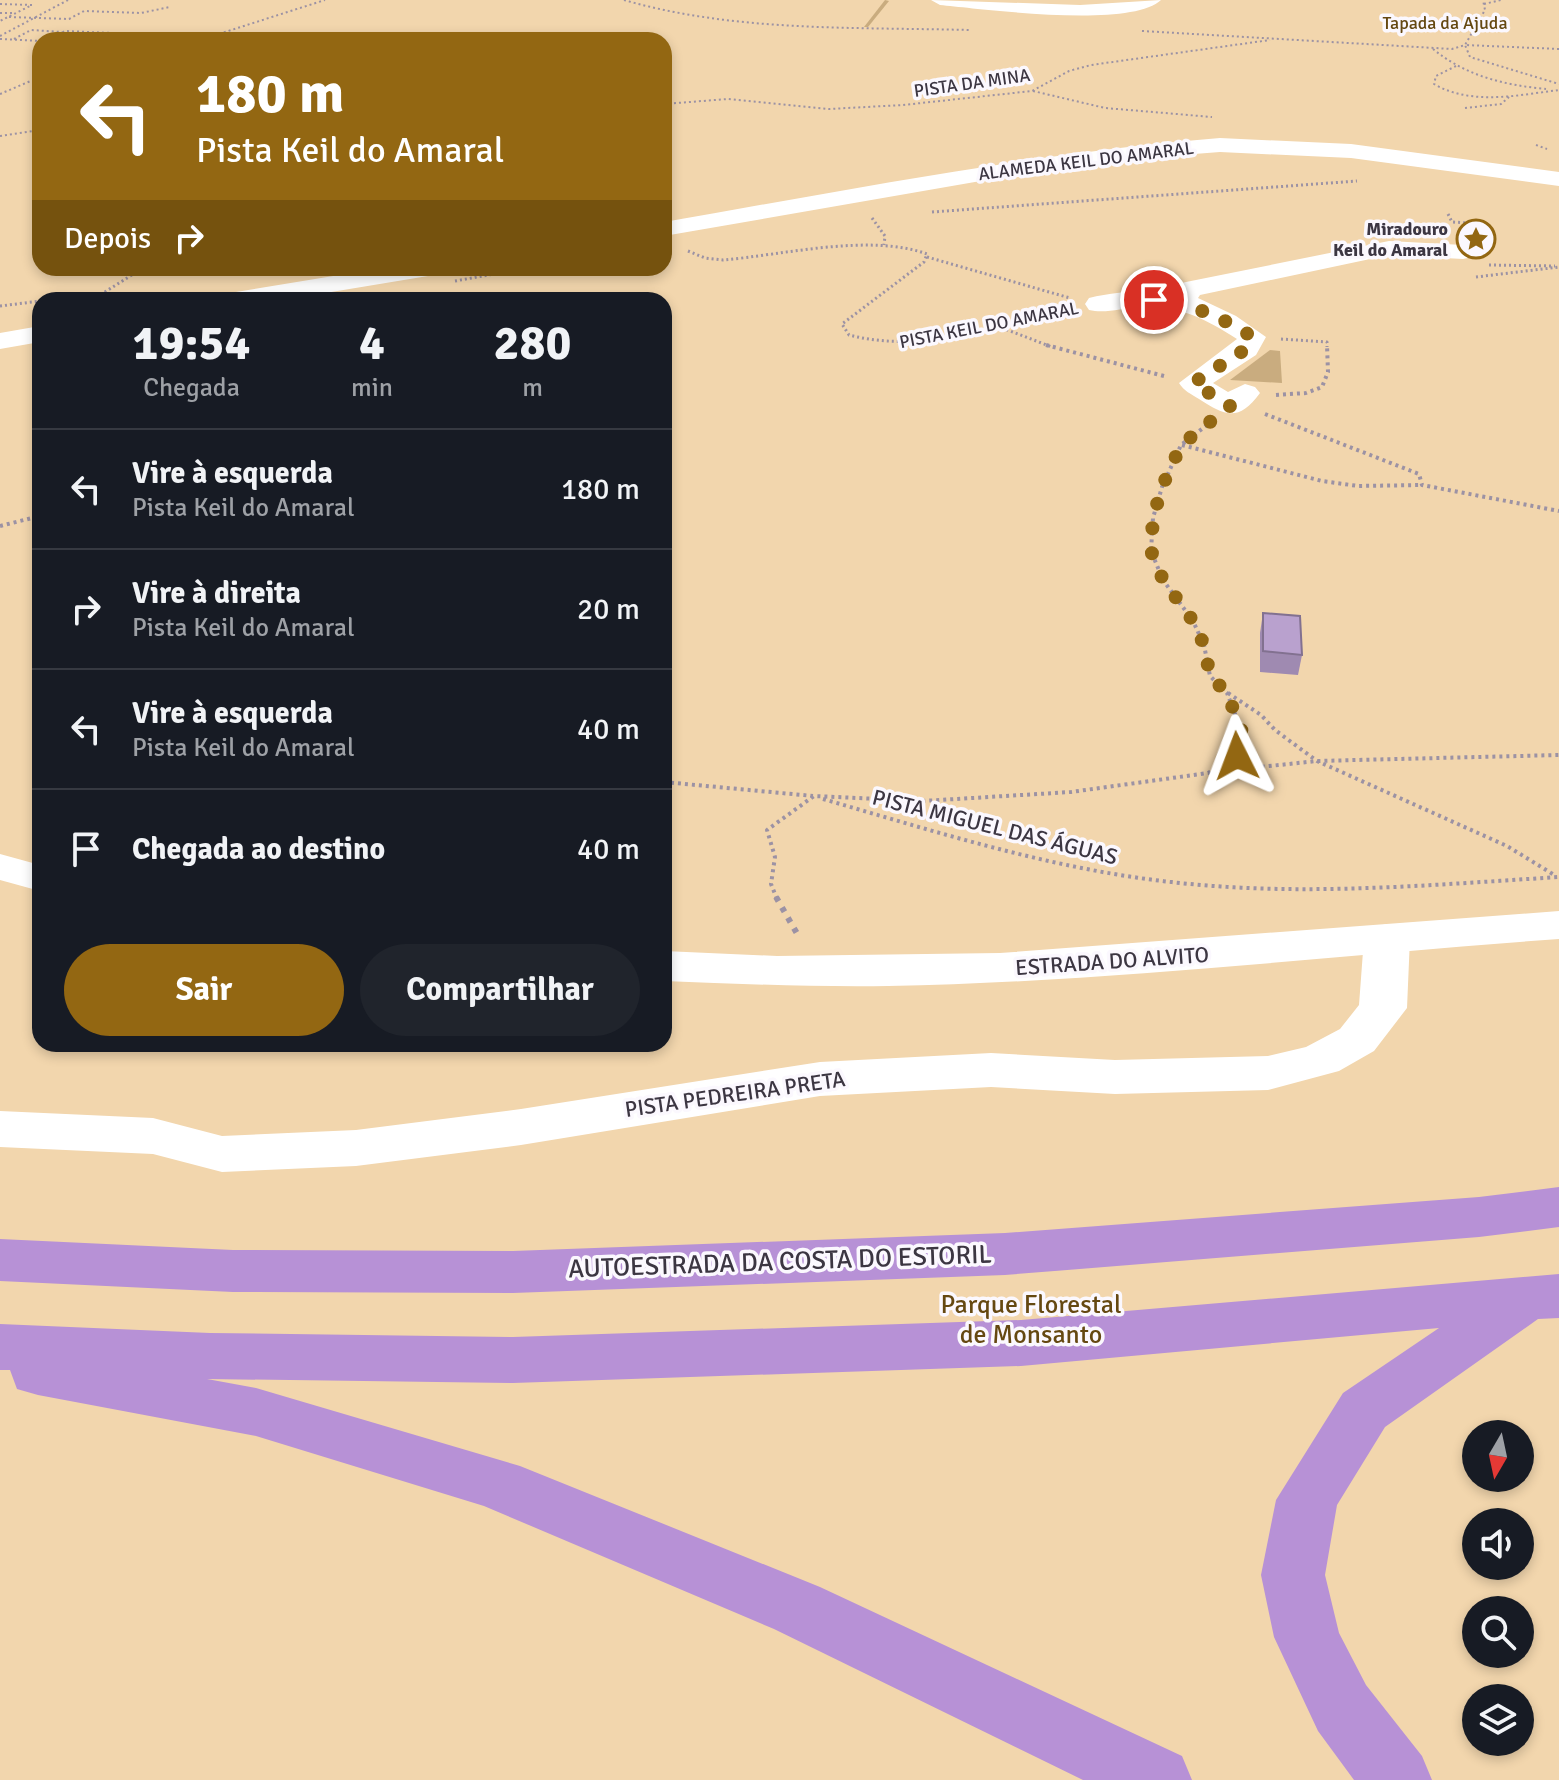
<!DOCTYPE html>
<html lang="pt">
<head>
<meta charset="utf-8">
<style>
	body { margin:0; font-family:Signika,sans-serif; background:#20242c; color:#f1f3f6; height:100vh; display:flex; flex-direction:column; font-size:30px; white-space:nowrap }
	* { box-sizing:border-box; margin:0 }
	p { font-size:26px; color:#9ea1a6 }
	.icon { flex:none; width:44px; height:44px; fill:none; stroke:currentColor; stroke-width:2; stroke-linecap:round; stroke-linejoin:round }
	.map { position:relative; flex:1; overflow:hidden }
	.panel { position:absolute; left:32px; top:292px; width:640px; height:760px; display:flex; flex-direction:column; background:#171b24; border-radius:24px; box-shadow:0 4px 12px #0003 }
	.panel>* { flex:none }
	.top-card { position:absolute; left:32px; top:32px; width:640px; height:244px; border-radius:24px; box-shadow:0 4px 12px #0003; background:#936712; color:#fff; overflow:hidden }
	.needle { width:52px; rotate:189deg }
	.buttons { position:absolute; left:1462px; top:1420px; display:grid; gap:16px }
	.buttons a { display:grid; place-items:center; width:72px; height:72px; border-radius:50%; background:#171b24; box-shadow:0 4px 12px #0003; font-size:40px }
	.pin { position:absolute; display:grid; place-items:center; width:68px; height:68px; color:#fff; margin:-34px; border:4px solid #fff; border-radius:50%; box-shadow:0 2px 8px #0007 }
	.me { position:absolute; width:88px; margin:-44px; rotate:357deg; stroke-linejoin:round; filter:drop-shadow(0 0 6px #0008) }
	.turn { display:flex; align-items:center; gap:28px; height:168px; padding:0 32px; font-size:36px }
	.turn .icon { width:104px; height:104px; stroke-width:2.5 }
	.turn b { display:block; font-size:56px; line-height:68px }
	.then { display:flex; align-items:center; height:76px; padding:0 32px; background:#0003; gap:16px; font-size:30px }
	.eta { display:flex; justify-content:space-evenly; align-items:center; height:136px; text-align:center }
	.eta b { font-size:48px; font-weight:700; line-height:56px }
	.cta { display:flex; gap:16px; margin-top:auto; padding:16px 32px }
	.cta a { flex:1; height:92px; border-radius:48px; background:#936712; color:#fff; font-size:32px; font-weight:700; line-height:92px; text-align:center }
	.cta a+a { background:#20242c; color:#f1f3f6 }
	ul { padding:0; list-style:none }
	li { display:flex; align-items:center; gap:24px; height:120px; padding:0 32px; border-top:2px solid #363941 }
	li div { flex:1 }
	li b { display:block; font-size:30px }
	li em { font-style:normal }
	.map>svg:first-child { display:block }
</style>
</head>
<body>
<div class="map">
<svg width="1559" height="1780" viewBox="0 0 1559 1780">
	<rect width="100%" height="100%" fill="#f3e6fe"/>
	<!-- green -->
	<path fill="#f2d6ad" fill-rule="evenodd" d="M0,0H1559V1780H0ZM40,40H664V268H40ZM40,300H664V1044H40ZM1476,1434H1520V1478H1476ZM1476,1522H1520V1566H1476ZM1476,1610H1520V1654H1476ZM1476,1698H1520V1742H1476Z"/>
	<!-- water -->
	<path fill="#c9ac7f" d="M1270,350L1280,351L1282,383L1230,380Z"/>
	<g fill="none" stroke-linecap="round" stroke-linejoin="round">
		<!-- stream -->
		<path fill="#c9ac7f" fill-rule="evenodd" d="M885,0L889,1L868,27H864Z"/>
		<!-- path-far3 -->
		<g stroke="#9c92a4" stroke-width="2" stroke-dasharray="2 3" stroke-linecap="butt">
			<path d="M624,0C735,32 854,27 969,30"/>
			<path d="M0,4L32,5L0,21"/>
			<path d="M1484,4L1501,0"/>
			<path d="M0,13H15"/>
			<path d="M9,17L69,19L84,11L141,13L170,7"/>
			<path d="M1142,31L1452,49L1465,45L1485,10L1483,0"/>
			<path d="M0,36L68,0"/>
			<path d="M0,39L40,41"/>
			<path d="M14,39L31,30L62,32"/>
			<path d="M64,40L54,37L65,31L112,33L100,40"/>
			<path d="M200,40L325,0"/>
			<path d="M1433,49C1466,76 1504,85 1546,89"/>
			<path d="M1559,49L1465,45L1470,57L1559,84"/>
			<path d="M1456,66L1436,76L1434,84C1472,106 1518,95 1559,90"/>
			<path d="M1033,91L1105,108L1212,117"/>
			<path d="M0,94L40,77"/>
			<path d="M664,104L728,99L829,109L903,105L1032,91L1069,71L1091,65L1270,40"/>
			<path d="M1465,108L1501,104L1509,97"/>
			<path d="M0,136L40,130"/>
			<path d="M1536,145L1547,149"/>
		</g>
		<!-- path-far2 -->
		<g stroke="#9c92a4" stroke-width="3" stroke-dasharray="2 3" stroke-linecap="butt">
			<path d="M932,212L1357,181"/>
			<path d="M1448,214L1452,222L1469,223L1471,228"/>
			<path d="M872,218L885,236L884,245"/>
			<path d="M688,251L705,258L723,260C783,255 870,233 927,254L924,262L842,324L849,335C922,354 998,327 1070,310"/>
			<path d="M927,257L1070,298"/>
			<path d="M1489,265L1555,266"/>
			<path d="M1476,277L1559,267"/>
			<path d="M455,281L528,268"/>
			<path d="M92,300L143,268"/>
			<path d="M0,306L105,293"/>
			<path d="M997,326L1052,347"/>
			<path d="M1281,339L1327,342V347"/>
		</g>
		<!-- path-far1 -->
		<g stroke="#9c92a4" stroke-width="4" stroke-dasharray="3 4" stroke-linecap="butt">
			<path d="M1046,345L1164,376"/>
			<path d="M1276,395L1306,393L1322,387L1328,372L1327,345"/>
			<path d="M1265,414L1419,474L1422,485L1559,511"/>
			<path d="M1182,445L1322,481L1358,486L1422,485"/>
			<path d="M0,526L40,516"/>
			<path d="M1228,693L1261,715L1275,730L1317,761L1507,846L1556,876"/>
			<path d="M1213,772L1317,761L1559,755"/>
			<path d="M664,782L813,796"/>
			<path d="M823,799C937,832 1052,869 1171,882C1300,897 1430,885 1559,877"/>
			<path d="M777,899L771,884L775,857L767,830L814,796L923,801L1071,792L1208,773L1237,756L1242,732L1227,693L1210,676L1204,645L1193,621L1163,580L1151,551L1153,518L1162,487L1181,445L1207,425"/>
		</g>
		<!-- path -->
		<path stroke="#9c92a4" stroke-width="6" stroke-dasharray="5 7" stroke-linecap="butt" d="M776,897L799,937"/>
		<!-- street -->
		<g fill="#fff" fill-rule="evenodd">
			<path d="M931,0L1080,5L1161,0C1131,29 983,9 940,5Z"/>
			<path d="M1220,138L1351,144L1559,172V186L1351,158L1220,152L1130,159L1033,172L664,236V222C849,190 1033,153 1220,138Z"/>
			<path d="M1389,241L1463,245L1472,247L1475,252L1472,257L1463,259L1389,255L1200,295L1198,298L1236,316L1266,337L1256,355L1213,383L1228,392L1245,384L1255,387L1260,393C1239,422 1225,416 1199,399C1191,394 1184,391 1179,383L1237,339C1205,319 1177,304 1138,307C1122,308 1105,314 1089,310L1085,304L1089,298C1115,292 1146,289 1173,292L1177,284L1186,282Z"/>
			<path d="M382,268H441L437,273L428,276L283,300H223L227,294L236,292Z"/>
			<path d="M40,326V342L0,349V333Z"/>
			<path d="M1387,924L1403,928L1410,938L1407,1008L1374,1051L1339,1071L1268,1090L1115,1094L991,1087L820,1096L521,1145L356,1166L222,1172L153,1154L0,1147V1111L153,1118L222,1136L356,1130L521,1109L820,1062L991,1053L1115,1060L1268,1056L1306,1047L1340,1029L1359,1005L1364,938L1371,928Z"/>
		</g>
		<!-- secondary -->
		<g fill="#fff" fill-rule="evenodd">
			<path d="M0,854L40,865V891L0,880Z"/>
			<path d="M1559,911V939C1336,955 1112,982 888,986C813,987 739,984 664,981V951L777,956L1000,953Z"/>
		</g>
		<!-- highway -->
		<g fill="#b791d6" fill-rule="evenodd">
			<path d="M1559,1187V1227L1479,1237L1005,1275L513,1293L233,1292L0,1281V1239L233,1250L513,1251L1005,1233L1479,1197Z"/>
			<path d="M1559,1274V1318L1538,1319L1385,1427L1337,1505L1325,1575L1339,1633L1366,1685L1422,1756L1432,1780H1354L1318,1731L1274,1637L1261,1575L1276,1500L1343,1393L1439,1328L1021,1366L513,1383L207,1379L256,1388L520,1466L820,1587L1182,1756L1192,1780H1083L774,1629L484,1506L256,1436L38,1395L17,1389L10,1370H0V1324L210,1333L513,1337L1021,1320Z"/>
		</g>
	</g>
	<!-- wall -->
	<path fill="#9f8ab1" d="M1263,613L1302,655L1298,675L1260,672V633Z"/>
	<!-- building -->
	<path fill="#b9a1ce" stroke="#827190" stroke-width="2" d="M1263,613L1300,616L1302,655L1263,651Z"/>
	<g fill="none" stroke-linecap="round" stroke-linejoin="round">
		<!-- route -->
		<path stroke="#936712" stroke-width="14" stroke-dasharray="0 25.2" d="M1154,300L1180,301L1236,326L1252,337L1246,349L1193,383L1230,406L1181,445L1162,487L1153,518L1151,551L1163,580L1193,621L1204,645L1210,676L1227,693L1242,732L1237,756"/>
	</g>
	<!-- icons -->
	<defs>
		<g id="sight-ring" transform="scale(2)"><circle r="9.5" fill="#fbf8fe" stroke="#936712" stroke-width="1.5"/><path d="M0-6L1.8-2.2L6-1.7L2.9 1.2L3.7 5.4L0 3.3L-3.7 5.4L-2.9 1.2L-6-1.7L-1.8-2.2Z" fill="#936712"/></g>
	</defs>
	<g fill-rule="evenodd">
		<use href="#sight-ring" x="1476" y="239"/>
	</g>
	<g text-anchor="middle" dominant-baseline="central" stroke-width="7" stroke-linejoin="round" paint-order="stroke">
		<!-- far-park labels -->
		<g font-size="18" fill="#654811" stroke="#fbf8fe">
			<text x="1445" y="23">Tapada da Ajuda</text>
		</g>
		<!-- far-street labels -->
		<g font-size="18" fill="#3c3642" stroke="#fbf8fe">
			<text transform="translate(972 83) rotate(-8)">PISTA DA MINA</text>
			<text transform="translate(1086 161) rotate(-7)">ALAMEDA KEIL DO AMARAL</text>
			<text transform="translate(989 325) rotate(-11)">PISTA KEIL DO AMARAL</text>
		</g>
		<!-- far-poi labels -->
		<g font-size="18" font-weight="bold" fill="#3c3642" stroke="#fbf8fe" text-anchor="end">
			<text x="1448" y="229">Miradouro<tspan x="1448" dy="21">Keil do Amaral</tspan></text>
		</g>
		<!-- street labels -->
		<g font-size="22" fill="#3c3642" stroke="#fbf8fe">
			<text transform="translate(995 827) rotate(14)">PISTA MIGUEL DAS ÁGUAS</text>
			<text transform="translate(1112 961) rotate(-4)">ESTRADA DO ALVITO</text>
			<text transform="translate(735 1094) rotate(-8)">PISTA PEDREIRA PRETA</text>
		</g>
		<!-- near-street labels -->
		<g font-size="26" fill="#3c3642" stroke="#fbf8fe">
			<text transform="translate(780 1262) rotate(-2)">AUTOESTRADA DA COSTA DO ESTORIL</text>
		</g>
		<!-- near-park labels -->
		<g font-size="26" fill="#654811" stroke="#fbf8fe">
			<text x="1031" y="1305">Parque Florestal<tspan x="1031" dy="30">de Monsanto</tspan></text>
		</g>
	</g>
</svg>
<div class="buttons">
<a><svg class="needle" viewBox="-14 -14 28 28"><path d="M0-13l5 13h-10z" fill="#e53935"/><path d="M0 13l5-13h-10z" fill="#9ea1a6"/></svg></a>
<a><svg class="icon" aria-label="sound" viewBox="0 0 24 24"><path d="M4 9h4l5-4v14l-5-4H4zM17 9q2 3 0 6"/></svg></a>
<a><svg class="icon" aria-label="search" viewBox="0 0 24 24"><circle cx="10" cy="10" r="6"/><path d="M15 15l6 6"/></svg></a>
<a><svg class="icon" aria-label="layers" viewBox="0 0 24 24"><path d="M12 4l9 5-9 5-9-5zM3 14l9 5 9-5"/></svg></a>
</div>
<div class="pin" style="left:1154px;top:300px;background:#d93025"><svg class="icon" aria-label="arrive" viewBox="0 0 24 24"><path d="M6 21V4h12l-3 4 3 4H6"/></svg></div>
<svg class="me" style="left:1237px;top:756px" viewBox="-20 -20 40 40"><path d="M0-17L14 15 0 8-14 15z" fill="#936712" stroke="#fff" stroke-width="4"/></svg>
<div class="top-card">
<div class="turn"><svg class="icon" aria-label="left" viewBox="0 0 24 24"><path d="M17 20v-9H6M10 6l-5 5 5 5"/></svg><div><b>180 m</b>Pista Keil do Amaral</div></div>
<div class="then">Depois<svg class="icon" aria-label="right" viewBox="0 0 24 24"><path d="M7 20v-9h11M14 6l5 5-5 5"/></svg></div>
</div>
<section class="panel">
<div class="eta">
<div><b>19:54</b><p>Chegada</p></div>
<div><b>4</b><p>min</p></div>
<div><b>280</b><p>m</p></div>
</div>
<ul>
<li><svg class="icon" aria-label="left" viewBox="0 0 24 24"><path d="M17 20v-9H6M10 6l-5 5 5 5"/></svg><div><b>Vire à esquerda</b><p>Pista Keil do Amaral</p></div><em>180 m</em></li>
<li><svg class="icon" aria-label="right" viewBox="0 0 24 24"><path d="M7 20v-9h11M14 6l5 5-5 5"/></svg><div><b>Vire à direita</b><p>Pista Keil do Amaral</p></div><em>20 m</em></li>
<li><svg class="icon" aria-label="left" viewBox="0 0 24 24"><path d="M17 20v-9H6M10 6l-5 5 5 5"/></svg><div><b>Vire à esquerda</b><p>Pista Keil do Amaral</p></div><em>40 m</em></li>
<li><svg class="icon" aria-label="arrive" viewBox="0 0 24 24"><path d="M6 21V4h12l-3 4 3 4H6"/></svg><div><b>Chegada ao destino</b></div><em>40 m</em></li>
</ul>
<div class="cta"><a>Sair</a><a>Compartilhar</a></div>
</section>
</div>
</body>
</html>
